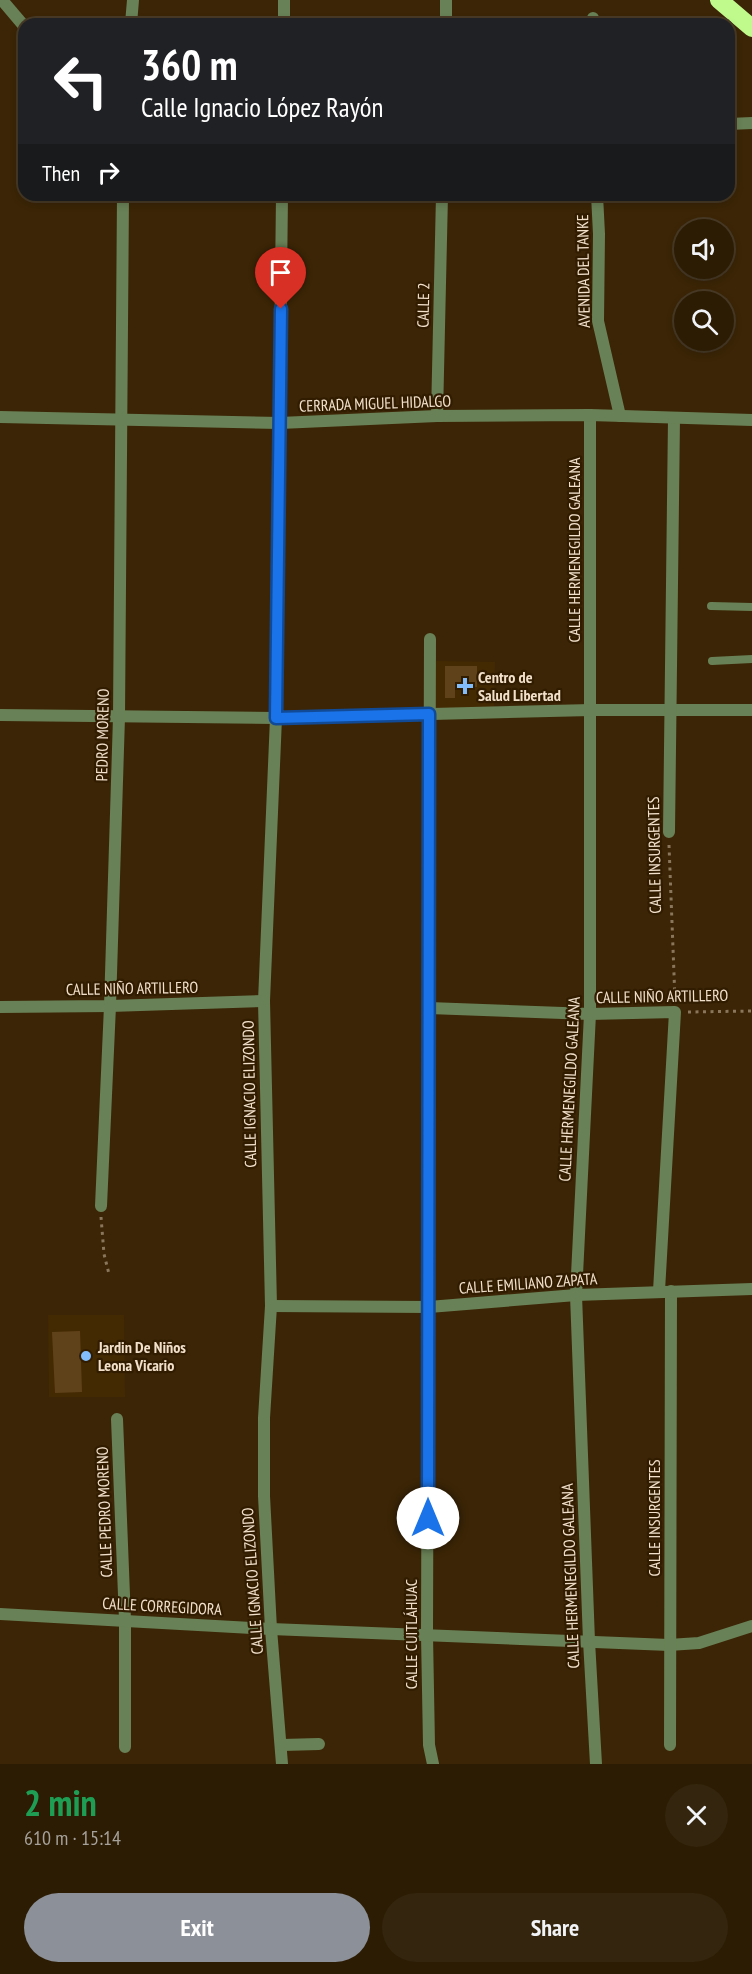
<!DOCTYPE html>
<html lang="en">
<head>
<meta charset="utf-8">
<style>
	body { margin:0; font-family:"PT Sans Narrow",sans-serif; background:#34250e; color:#f1f3f6; height:100vh; display:flex; flex-direction:column; font-size:22px; white-space:nowrap }
	* { box-sizing:border-box; margin:0 }
	p { font-size:20px; color:#a6a19a }
	.icon { flex:none; width:33px; height:33px; fill:none; stroke:currentColor; stroke-width:2; stroke-linecap:round; stroke-linejoin:round }
	.map { position:relative; height:1764px; overflow:hidden }
	.side { display:flex; flex-direction:column; background:#2c1c04; flex:1 }
	.side>* { flex:none }
	.banner { position:absolute; left:18px; top:18px; width:717px; height:183px; border-radius:18px; box-shadow:0 3px 9px #0003,0 0 0 2px #483a26; background:#202124; color:#fff; overflow:hidden }
	.fabs { position:absolute; left:674px; top:219px; display:grid; gap:12px }
	.fabs a { display:grid; place-items:center; width:60px; height:60px; border-radius:50%; background:#2c1c04; box-shadow:0 3px 9px #0003,0 0 0 2px #483a26; font-size:30px }
	.pin { position:absolute; display:grid; place-items:center; width:51px; height:51px; color:#fff; margin:-62px -26px; border-radius:50% 50% 50% 0; rotate:-45deg; box-shadow:0 0 6px #0007 }
	.pin .icon { rotate:45deg }
	.me { position:absolute; width:66px; margin:-33px; rotate:0deg; stroke-linejoin:round; filter:drop-shadow(0 0 4px #0008) }
	.turn { display:flex; align-items:center; gap:21px; height:126px; padding:0 24px; font-size:27px }
	.turn .icon { width:78px; height:78px; stroke-width:2.5 }
	.turn b { display:block; font-size:42px; line-height:51px }
	.then { display:flex; align-items:center; height:57px; padding:0 24px; background:#0003; gap:12px; font-size:22px }
	.round { display:grid; place-items:center; flex:none; width:63px; height:63px; border-radius:32px; background:#34250e }
	.summary { display:flex; align-items:center; justify-content:space-between; height:102px; padding:0 24px }
	h1 { font-size:36px; font-weight:800; line-height:45px; color:#1e9e55 }
	.primary-button { display:flex; gap:12px; margin-top:auto; padding:12px 24px }
	.primary-button a { flex:1; height:69px; border-radius:36px; background:#8c9099; color:#fff; font-size:24px; font-weight:800; line-height:69px; text-align:center }
	.primary-button a+a { background:#34250e; color:#f1f3f6 }
	.map>svg:first-child { display:block }
</style>
</head>
<body>
<div class="map">
<svg width="752" height="1764" viewBox="0 0 752 1764">
	<rect width="100%" height="100%" fill="#3b2506"/>
	<!-- built -->
	<g fill="#432a03">
		<path d="M436,661L495,662L494,711L436,710Z"/>
		<path d="M48,1315H124L125,1397H49Z"/>
	</g>
	<!-- building -->
	<g fill="#60421a">
		<path d="M445,666H477V687L455,686V698H445Z"/>
		<path d="M80,1331L82,1392L55,1393L52,1332Z"/>
	</g>
	<g fill="none" stroke-linecap="round" stroke-linejoin="round">
		<!-- path -->
		<g stroke="#8a765b" stroke-width="3" stroke-dasharray="3 4.5" stroke-linecap="butt">
			<path d="M669,845L675,1000"/>
			<path d="M688,1012L752,1011"/>
			<path d="M101,1217L104,1254L109,1274"/>
		</g>
		<!-- service -->
		<g stroke="#698156" stroke-width="8">
			<path d="M711,606L752,607"/>
			<path d="M712,661L752,659"/>
		</g>
		<!-- minor -->
		<g stroke="#698156" stroke-width="12">
			<path d="M2,0L24,26"/>
			<path d="M593,18V24"/>
			<path d="M131,24L133,0"/>
			<path d="M284,24V0"/>
			<path d="M446,24V0"/>
			<path d="M729,124L752,123"/>
			<path d="M282,195L276,718L264,1001L271,1306L264,1418V1496L271,1629L282,1764"/>
			<path d="M597,195L599,234L598,321L620,416"/>
			<path d="M590,415V1014L576,1295L589,1641L596,1764"/>
			<path d="M437,416L442,195"/>
			<path d="M430,639L427,1635L429,1745L433,1764"/>
			<path d="M0,715L276,718L591,710H752"/>
			<path d="M669,832L674,418"/>
			<path d="M0,1007L110,1006L264,1001"/>
			<path d="M429,1008L590,1014L675,1012L659,1291"/>
			<path d="M101,1206L110,1006L119,717L123,195"/>
			<path d="M117,1419L125,1620V1747"/>
			<path d="M0,1614L271,1629L669,1645L699,1643L752,1626"/>
			<path d="M282,1745L319,1744"/>
			<path d="M670,1745L671,1291"/>
		</g>
		<!-- tertiary -->
		<g stroke="#698156" stroke-width="12">
			<path d="M0,417L280,423L437,416L590,415L752,420"/>
			<path d="M271,1306L429,1307L576,1295L752,1289"/>
		</g>
		<!-- motorway -->
		<path stroke="#c0fa8c" stroke-width="18" d="M719,0L752,28"/>
	</g>
	<g fill="none" stroke-linecap="round" stroke-linejoin="round">
		<!-- route casing -->
		<g stroke="#114b97" stroke-width="15">
			<path id="route" d="M281,309L276,718L429,714L428,1518"/>
		</g>
		<!-- route -->
		<use href="#route" stroke="#1a73e8" stroke-width="10"/>
	</g>
	<!-- markers -->
	<g fill="#83bcfb" stroke="#311c00" stroke-width="2">
		<path d="M462 677h6v6h6v6h-6v6h-6v-6h-6v-6h6z"/>
		<circle cx="86" cy="1356" r="6"/>
	</g>
	<g text-anchor="middle" dominant-baseline="central" stroke-width="4.5" stroke-linejoin="round" paint-order="stroke">
		<!-- street labels -->
		<g font-size="16" fill="#f2e0cb" stroke="#311c00">
			<text transform="translate(583 271) rotate(-91)">AVENIDA DEL TANKE</text>
			<text transform="translate(423 305) rotate(-89)">CALLE 2</text>
			<text transform="translate(375 403) rotate(-2)">CERRADA MIGUEL HIDALGO</text>
			<text transform="translate(574 550) rotate(-90)">CALLE HERMENEGILDO GALEANA</text>
			<text transform="translate(102 735) rotate(-89)">PEDRO MORENO</text>
			<text transform="translate(654 855) rotate(-91)">CALLE INSURGENTES</text>
			<text transform="translate(132 988) rotate(-1)">CALLE NIÑO ARTILLERO</text>
			<text transform="translate(662 996) rotate(-1)">CALLE NIÑO ARTILLERO</text>
			<text transform="translate(569 1089) rotate(-87)">CALLE HERMENEGILDO GALEANA</text>
			<text transform="translate(249 1094) rotate(-91)">CALLE IGNACIO ELIZONDO</text>
			<text transform="translate(528 1283) rotate(-4)">CALLE EMILIANO ZAPATA</text>
			<text transform="translate(104 1512) rotate(-92)">CALLE PEDRO MORENO</text>
			<text transform="translate(654 1518) rotate(-90)">CALLE INSURGENTES</text>
			<text transform="translate(570 1576) rotate(-92)">CALLE HERMENEGILDO GALEANA</text>
			<text transform="translate(252 1581) rotate(-94)">CALLE IGNACIO ELIZONDO</text>
			<text transform="translate(162 1606) rotate(3)">CALLE CORREGIDORA</text>
			<text transform="translate(411 1634) rotate(-90)">CALLE CUITLÁHUAC</text>
		</g>
		<!-- poi labels -->
		<g font-size="16" font-weight="bold" fill="#f2e0cb" stroke="#311c00" text-anchor="start">
			<text x="478" y="677">Centro de<tspan x="478" dy="18">Salud Libertad</tspan></text>
			<text x="98" y="1347">Jardin De Niños<tspan x="98" dy="18">Leona Vicario</tspan></text>
		</g>
	</g>
</svg>
<div class="fabs">
<a><svg class="icon" aria-label="sound" viewBox="0 0 24 24"><path d="M4 9h4l5-4v14l-5-4H4zM17 9q2 3 0 6"/></svg></a>
<a><svg class="icon" aria-label="search" viewBox="0 0 24 24"><circle cx="10" cy="10" r="6"/><path d="M15 15l6 6"/></svg></a>
</div>
<div class="pin" style="left:281px;top:309px;background:#d93025"><svg class="icon" aria-label="arrive" viewBox="0 0 24 24"><path d="M6 21V4h12l-3 4 3 4H6"/></svg></div>
<svg class="me" style="left:428px;top:1518px" viewBox="-20 -20 40 40"><circle r="19" fill="#fff"/><path d="M0-13L10 11 0 6-10 11z" fill="#1a73e8"/></svg>
<div class="banner">
<div class="turn"><svg class="icon" aria-label="left" viewBox="0 0 24 24"><path d="M17 20v-9H6M10 6l-5 5 5 5"/></svg><div><b>360 m</b>Calle Ignacio López Rayón</div></div>
<div class="then">Then<svg class="icon" aria-label="right" viewBox="0 0 24 24"><path d="M7 20v-9h11M14 6l5 5-5 5"/></svg></div>
</div>
</div>
<section class="side">
<div class="summary"><div><h1>2 min</h1><p>610 m · 15:14</p></div><a class="round"><svg class="icon" aria-label="close" viewBox="0 0 24 24"><path d="M6 6l12 12M18 6L6 18"/></svg></a></div>
<div class="primary-button"><a>Exit</a><a>Share</a></div>
</section>
</body>
</html>
